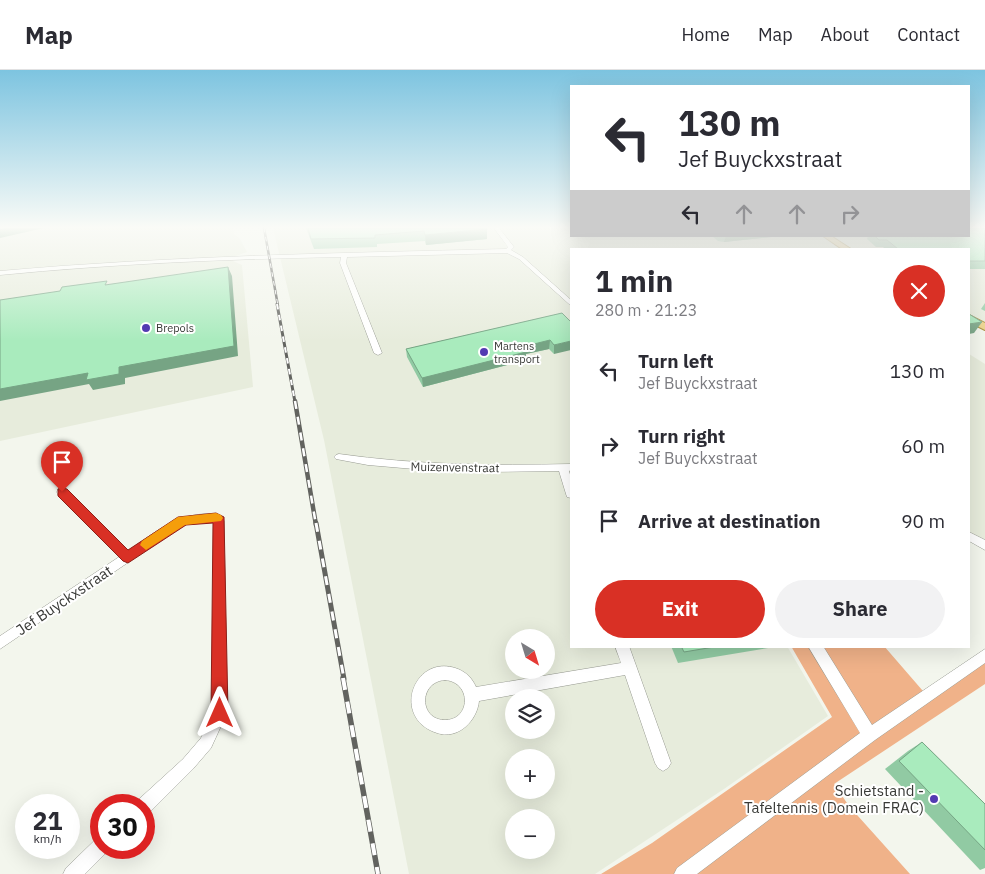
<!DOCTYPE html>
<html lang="en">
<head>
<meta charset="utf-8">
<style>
	body { margin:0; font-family:"IBM Plex Sans",sans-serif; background:#f2f2f3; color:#2b2b33; height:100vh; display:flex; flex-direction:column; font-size:19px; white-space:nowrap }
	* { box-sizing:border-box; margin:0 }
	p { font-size:16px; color:#7c7c81 }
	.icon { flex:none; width:28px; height:28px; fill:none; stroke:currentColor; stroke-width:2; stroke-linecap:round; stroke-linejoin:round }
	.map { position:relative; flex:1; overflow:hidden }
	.side { position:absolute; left:570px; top:178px; width:400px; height:400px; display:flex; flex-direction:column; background:#fff; border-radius:0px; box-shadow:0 5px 20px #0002 }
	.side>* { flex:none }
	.banner { position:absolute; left:570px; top:15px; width:400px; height:152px; border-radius:0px; box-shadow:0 5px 20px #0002; background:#fff; color:#2b2b33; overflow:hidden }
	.needle { width:32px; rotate:142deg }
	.controls { position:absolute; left:505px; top:559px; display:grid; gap:10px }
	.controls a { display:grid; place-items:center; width:50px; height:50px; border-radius:50%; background:#fff; box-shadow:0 5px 20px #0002; font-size:25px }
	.speed { position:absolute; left:15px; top:724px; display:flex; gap:10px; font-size:25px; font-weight:700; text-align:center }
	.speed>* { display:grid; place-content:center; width:65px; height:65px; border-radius:50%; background:#fff; box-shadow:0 5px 20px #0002; line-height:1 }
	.speed small { font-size:12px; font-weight:400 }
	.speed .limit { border:8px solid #d22; background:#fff; color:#111 }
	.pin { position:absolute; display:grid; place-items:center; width:42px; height:42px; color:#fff; margin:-51px -21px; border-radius:50% 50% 50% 0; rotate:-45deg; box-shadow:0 0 5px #0007 }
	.pin .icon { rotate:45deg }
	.me { position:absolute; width:55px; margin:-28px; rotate:0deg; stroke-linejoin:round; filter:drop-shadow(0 0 4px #0008) }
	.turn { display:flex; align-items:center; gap:18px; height:105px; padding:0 25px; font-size:22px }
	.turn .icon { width:65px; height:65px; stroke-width:2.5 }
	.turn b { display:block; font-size:35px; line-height:42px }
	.lanes { display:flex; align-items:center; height:48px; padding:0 25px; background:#0003; justify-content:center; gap:25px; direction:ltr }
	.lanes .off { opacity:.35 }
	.round { display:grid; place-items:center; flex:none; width:52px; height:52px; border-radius:26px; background:#f2f2f3 }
	.head { display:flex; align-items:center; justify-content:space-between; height:85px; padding:0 25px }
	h1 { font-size:30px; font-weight:700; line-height:38px }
	.action { display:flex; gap:10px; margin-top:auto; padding:10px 25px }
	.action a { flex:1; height:58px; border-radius:30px; background:#d93025; color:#fff; font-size:20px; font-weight:700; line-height:58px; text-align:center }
	.action a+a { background:#f2f2f3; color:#2b2b33 }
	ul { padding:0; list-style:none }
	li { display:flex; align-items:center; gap:15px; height:75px; padding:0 25px }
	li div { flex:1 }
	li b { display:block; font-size:19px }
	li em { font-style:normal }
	header { display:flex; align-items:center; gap:30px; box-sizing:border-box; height:70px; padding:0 25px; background:#fff; border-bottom:1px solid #e1e1e2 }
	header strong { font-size:24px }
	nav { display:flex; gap:28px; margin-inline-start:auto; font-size:18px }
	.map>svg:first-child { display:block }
</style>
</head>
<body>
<header>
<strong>Map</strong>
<nav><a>Home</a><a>Map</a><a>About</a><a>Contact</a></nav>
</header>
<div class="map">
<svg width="985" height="804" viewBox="0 0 985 804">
	<rect width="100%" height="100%" fill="#f3f6ed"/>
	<!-- built -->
	<g fill="#e7ecdc" fill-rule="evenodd">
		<path d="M0,158H233L234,164L240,169L247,182L236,186L233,191L242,195L253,317L0,371Z"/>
		<path d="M273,158H571V166H820L842,179H571V576H787L828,646L724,719L595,804H409L324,370ZM514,568H546V600H514ZM514,628H546V660H514ZM514,688H546V720H514ZM514,748H546V780H514Z"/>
		<path d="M985,158V253L969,244V179H854L832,166H969Z"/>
		<path d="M969,284L985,294V470L969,462Z"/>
	</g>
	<!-- forest -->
	<path fill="#f0b289" d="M791,576H884L929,628L985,590V614L834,714L849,736L910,804H601L652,773L832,647Z"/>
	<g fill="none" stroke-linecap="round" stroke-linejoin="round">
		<!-- minor casing -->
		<g stroke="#989b92" stroke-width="1">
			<g id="minor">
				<path d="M494,158H499L514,177L511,180L523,187L571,230V235L569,234L519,189L507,183L347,187L346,193L382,283L378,285L374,283L340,193L341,187C227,189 113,194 0,205V201C168,186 337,183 506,179L508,177Z"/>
				<path d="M339,384C416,395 493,396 571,394V400L569,401L571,408V428L567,427L566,424L559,401L484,402L426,400L368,395L336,389L334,387L336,385Z"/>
				<path d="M62,418L66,419L128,481C153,464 173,446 204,444C213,444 219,442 224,451L227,643L211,678L193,699L150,742L144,744V735H136L138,730L183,689L201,668L213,642L214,452L192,453L182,456L0,579V566L119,487L58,425L57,422L58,419Z"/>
				<path d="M969,462L985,470V480L969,471Z"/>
				<path d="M615,576H629L671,693L668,698L663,701L658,698L655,693L625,605L479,631C477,651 458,670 437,663C390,648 414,582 458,599C467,603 472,608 476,617L621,593ZM445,610C472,612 471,650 445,650C419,650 418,612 445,610Z"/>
				<path d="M808,576H823L872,655L985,579V593L875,670L697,804H674L677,798L860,663Z"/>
				<path d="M101,768V778H109L107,782L85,804H63L66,798L95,770Z"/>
			</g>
		</g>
		<!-- major casing -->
		<g stroke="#a68836" stroke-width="2">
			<g id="major">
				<path d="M823,166H831L851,179H842Z"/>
				<path d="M969,245L985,253V260L969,252Z"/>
			</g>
		</g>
		<!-- minor -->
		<use href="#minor" fill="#fff" fill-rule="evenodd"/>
		<!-- major -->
		<use href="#major" fill="#ecd186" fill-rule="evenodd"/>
		<!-- rail-far4 casing -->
		<g stroke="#62635f" stroke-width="2.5">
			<path id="rail-far4" d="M264,158L278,236"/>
		</g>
		<!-- rail-far3 casing -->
		<g stroke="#62635f" stroke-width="3">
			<path id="rail-far3" d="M277,234L295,332"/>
		</g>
		<!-- rail-far2 casing -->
		<g stroke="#62635f" stroke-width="4.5">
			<path id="rail-far2" d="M295,331L316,455"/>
		</g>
		<!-- rail-far1 casing -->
		<g stroke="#62635f" stroke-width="5">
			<path id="rail-far1" d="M316,453L344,609"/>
		</g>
		<!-- rail casing -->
		<g stroke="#62635f" stroke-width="5.5">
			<path id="rail" d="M343,608L378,804"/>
		</g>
		<!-- rail-far4 -->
		<use href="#rail-far4" stroke="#fff" stroke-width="1" stroke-dasharray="4.5" stroke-linecap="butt"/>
		<!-- rail-far3 -->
		<use href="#rail-far3" stroke="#fff" stroke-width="2" stroke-dasharray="5.5" stroke-linecap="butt"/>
		<!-- rail-far2 -->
		<use href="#rail-far2" stroke="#fff" stroke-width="2.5" stroke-dasharray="8" stroke-linecap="butt"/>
		<!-- rail-far1 -->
		<use href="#rail-far1" stroke="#fff" stroke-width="3" stroke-dasharray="9" stroke-linecap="butt"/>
		<!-- rail -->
		<use href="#rail" stroke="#fff" stroke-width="4" stroke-dasharray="12" stroke-linecap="butt"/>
	</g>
	<!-- wall -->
	<g fill="#91caa3">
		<path d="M306,158H486L487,159V169L426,175L425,171L377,174V177L314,179Z"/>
		<path d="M985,158V199H969V179H885L883,177H876L867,169L868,166H969Z"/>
		<path d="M712,166H781L724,172L718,171Z"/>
		<path d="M985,233V241L981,239Z"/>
		<path d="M562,243L554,284L549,279L526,284V290L423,317L407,287L406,279Z"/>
		<path d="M671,576H780L678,593Z"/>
		<path d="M922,672L985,734V798L980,800L885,699L908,681Z"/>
	</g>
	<!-- shaded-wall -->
	<g fill="#76a484">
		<path d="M5,158H44L0,168V159Z"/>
		<path d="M487,159V169L426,175L425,165Z"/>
		<path d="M726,166H781L724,172Z"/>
		<path d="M228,197L232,206L238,286L125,308V314L93,320L89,314L0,331V319Z"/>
		<path d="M982,252L974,263L969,264V254Z"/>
		<path d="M550,270L549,279L526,284V290L423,317L422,308L522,277Z"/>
		<path d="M571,271V280L554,284V275Z"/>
	</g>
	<!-- building -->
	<g fill="#a9ebbd" stroke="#76a484">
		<path d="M308,158H486L487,159L425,165L424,161L375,165V168L311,169Z"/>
		<path d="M969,158H985V191H969V179H898L887,170H879L875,166H969Z"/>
		<path d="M228,197L234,276L119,297V304L86,310L88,303L0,319V230L60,221L62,217L107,211L105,215Z"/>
		<path d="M562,243L571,252V271L554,275L550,270L522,277L526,282L422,308L406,279Z"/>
		<path d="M969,244L982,252L969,254Z"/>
		<path d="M681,576H720L684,582Z"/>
		<path d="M922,672L985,734V780L899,691Z"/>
	</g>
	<!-- sky -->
	<linearGradient id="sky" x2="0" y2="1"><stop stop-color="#7dc4e0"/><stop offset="0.58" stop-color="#fafbf7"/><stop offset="1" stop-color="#fafbf7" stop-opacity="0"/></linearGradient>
	<rect width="985" height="271" fill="url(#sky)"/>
	<!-- route -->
	<path fill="#d93025" stroke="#8d1f18" d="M62,418L67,419L128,480L178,447L216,443L224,447L228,643L226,648L220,651L214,648L211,643L213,453L186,455L128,493L123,491L58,426V419Z"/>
	<!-- slow -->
	<path fill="#f59e0b" d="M216,443L221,445L223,448L221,451L185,455L146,480L140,475L142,471L178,447Z"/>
	<!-- markers -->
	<g fill="#533ab2" stroke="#fff" stroke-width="2">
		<circle cx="146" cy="258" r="5"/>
		<circle cx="484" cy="282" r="5"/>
		<circle cx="934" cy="729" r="5"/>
	</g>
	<g text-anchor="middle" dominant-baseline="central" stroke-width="4" stroke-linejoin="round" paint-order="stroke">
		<!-- far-poi labels -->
		<g font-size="11" fill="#393a37" stroke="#fff" text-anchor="start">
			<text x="156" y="258">Brepols</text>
			<text x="494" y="276">Martens<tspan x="494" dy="13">transport</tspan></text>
		</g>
		<!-- street labels -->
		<g font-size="12" fill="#393a37" stroke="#fff">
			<text transform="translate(455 397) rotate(1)">Muizenvenstraat</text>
		</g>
		<!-- near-street labels -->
		<g font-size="15" fill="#393a37" stroke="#fff">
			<text transform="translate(64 530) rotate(-34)">Jef Buyckxstraat</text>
		</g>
		<!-- near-poi labels -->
		<g font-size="15" fill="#393a37" stroke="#fff" text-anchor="end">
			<text x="924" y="720">Schietstand -<tspan x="924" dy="17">Tafeltennis (Domein FRAC)</tspan></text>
		</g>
	</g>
</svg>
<div class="controls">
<a><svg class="needle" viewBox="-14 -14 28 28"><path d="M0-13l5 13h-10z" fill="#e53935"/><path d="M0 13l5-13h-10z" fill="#7c7c81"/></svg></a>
<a><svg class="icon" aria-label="layers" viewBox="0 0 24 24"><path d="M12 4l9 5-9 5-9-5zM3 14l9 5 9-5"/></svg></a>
<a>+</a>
<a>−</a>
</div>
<div class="speed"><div>21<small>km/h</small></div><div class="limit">30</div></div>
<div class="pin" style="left:62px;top:422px;background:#d93025"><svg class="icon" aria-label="arrive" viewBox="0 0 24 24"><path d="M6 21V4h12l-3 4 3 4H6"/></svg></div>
<svg class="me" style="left:220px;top:643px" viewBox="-20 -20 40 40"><path d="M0-17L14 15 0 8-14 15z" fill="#d93025" stroke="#fff" stroke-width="4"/></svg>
<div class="banner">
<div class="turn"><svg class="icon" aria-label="left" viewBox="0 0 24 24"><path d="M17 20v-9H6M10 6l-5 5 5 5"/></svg><div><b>130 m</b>Jef Buyckxstraat</div></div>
<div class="lanes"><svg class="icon" aria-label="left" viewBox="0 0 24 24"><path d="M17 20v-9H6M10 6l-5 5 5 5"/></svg><svg class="icon off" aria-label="ahead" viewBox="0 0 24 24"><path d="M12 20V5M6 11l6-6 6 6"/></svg><svg class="icon off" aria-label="ahead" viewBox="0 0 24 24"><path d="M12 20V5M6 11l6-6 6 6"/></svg><svg class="icon off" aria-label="right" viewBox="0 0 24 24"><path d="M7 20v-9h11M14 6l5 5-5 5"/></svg></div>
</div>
<section class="side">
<div class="head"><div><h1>1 min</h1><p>280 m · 21:23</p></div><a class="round" style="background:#d93025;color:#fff"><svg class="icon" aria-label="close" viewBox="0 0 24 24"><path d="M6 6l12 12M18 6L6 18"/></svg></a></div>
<ul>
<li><svg class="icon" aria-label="left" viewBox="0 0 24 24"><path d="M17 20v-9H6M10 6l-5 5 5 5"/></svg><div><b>Turn left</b><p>Jef Buyckxstraat</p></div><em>130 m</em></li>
<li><svg class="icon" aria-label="right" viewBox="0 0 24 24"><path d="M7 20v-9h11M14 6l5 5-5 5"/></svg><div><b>Turn right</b><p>Jef Buyckxstraat</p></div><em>60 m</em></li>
<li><svg class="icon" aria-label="arrive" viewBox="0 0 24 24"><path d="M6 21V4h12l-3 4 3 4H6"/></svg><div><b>Arrive at destination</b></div><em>90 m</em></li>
</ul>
<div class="action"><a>Exit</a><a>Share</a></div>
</section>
</div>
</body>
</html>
